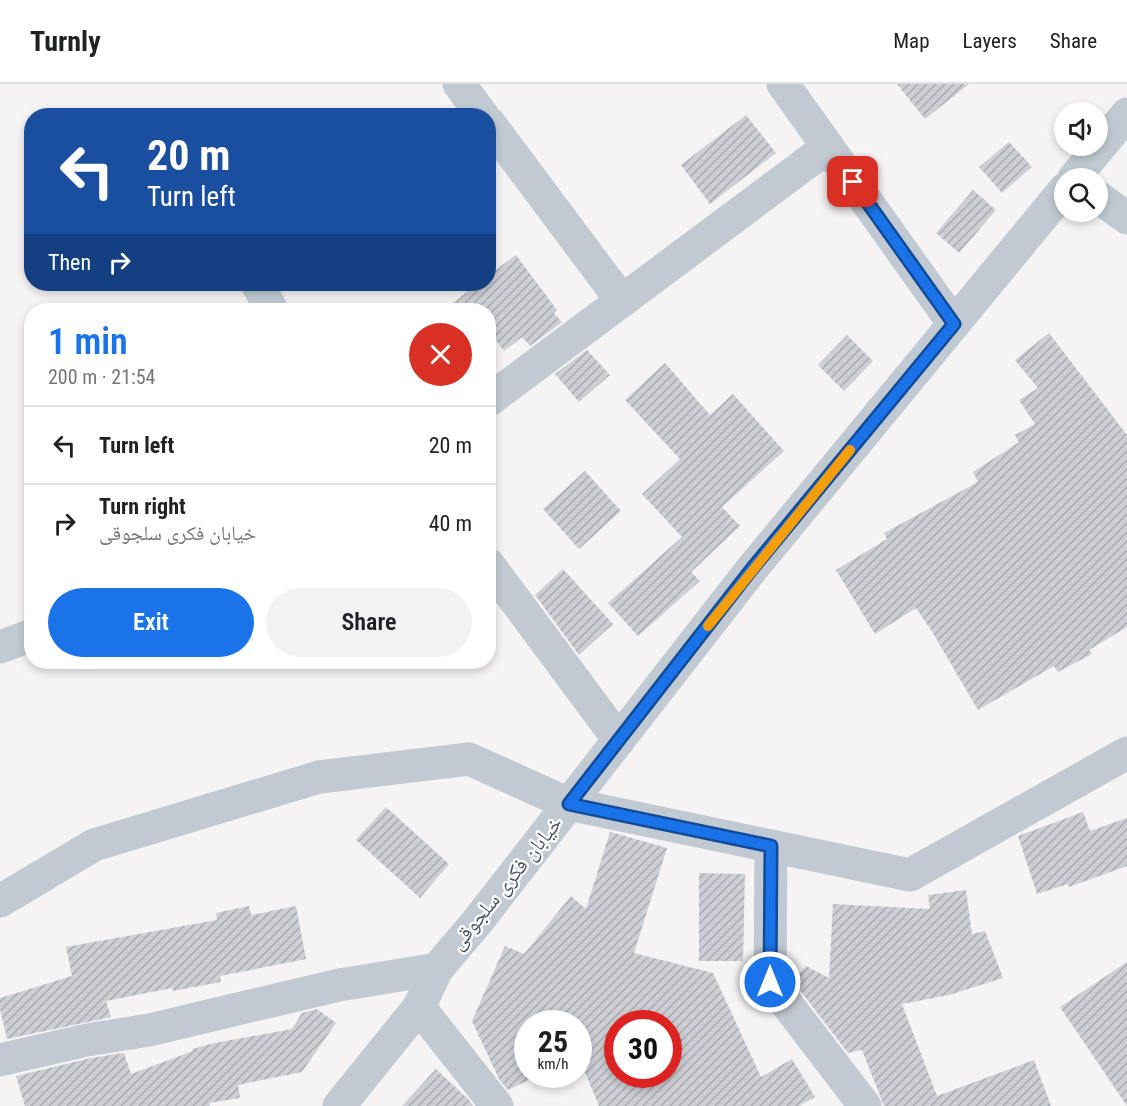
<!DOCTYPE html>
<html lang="en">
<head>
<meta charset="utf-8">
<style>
	body { margin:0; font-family:"Roboto Condensed","Noto Naskh Arabic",sans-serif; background:#f2f2f2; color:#202124; height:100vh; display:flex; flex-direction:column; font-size:22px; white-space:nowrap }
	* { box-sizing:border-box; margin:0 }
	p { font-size:20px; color:#757577 }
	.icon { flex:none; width:33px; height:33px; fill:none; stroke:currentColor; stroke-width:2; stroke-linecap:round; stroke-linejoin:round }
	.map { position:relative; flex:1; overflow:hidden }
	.details { position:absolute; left:24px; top:219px; width:472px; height:366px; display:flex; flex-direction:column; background:#fff; border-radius:24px; box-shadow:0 3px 9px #0003 }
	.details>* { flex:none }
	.hud { position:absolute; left:24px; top:24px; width:472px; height:183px; border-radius:24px; box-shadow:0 3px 9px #0003; background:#1a4fa0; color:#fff; overflow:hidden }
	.controls { position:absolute; left:1054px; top:18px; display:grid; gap:12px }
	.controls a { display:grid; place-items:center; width:54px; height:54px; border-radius:50%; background:#fff; box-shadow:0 3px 9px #0003; font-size:30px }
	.speed { position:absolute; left:514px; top:926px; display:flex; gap:12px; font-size:30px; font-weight:700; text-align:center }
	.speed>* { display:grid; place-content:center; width:78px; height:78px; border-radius:50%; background:#fff; box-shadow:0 3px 9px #0003; line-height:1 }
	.speed small { font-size:15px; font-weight:400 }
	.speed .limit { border:9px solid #d22; background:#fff; color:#111 }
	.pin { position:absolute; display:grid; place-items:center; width:51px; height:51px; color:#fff; margin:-26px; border-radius:12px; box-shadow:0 3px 9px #0006 }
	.me { position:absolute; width:66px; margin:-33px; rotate:0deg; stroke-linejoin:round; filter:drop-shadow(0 0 4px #0008) }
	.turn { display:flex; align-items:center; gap:21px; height:126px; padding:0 24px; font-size:27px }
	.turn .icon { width:78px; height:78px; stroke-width:2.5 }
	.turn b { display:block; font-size:42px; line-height:51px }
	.then { display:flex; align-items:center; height:57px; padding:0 24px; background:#0003; gap:12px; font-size:22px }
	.round { display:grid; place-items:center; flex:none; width:63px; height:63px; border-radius:32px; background:#f2f2f2 }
	.head { display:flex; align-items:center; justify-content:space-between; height:102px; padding:0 24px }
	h1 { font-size:36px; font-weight:600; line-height:45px; color:#1a73e8 }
	.primary-button { display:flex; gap:12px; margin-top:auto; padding:12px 24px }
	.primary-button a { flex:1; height:69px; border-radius:36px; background:#1a73e8; color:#fff; font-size:24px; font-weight:600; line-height:69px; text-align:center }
	.primary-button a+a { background:#f2f2f2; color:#202124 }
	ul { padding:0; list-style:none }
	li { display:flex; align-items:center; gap:18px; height:78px; padding:0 24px; border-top:2px solid #e0e0e0 }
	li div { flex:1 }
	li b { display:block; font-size:22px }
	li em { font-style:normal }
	header { display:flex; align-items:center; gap:36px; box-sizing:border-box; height:84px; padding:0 30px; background:#fff; border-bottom:2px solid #e0e0e0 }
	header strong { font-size:28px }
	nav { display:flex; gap:33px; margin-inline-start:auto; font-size:21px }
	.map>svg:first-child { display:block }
</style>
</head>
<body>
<header>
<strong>Turnly</strong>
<nav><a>Map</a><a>Layers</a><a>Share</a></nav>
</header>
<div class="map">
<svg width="1127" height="1022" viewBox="0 0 1127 1022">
	<defs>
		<pattern id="building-hatch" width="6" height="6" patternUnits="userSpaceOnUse" patternTransform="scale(1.5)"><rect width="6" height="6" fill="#cdcfd5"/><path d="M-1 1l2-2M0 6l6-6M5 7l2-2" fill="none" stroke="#a8abb0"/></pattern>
	</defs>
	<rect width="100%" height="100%" fill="#f5f3f3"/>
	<!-- building -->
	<g fill="url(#building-hatch)" fill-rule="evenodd">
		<path d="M897,0H969L925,35Z"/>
		<path d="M746,31L776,69L710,120L681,81Z"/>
		<path d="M1009,58L1032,83L1002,109L979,83Z"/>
		<path d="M973,106L996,126L959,169L936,149Z"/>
		<path d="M516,171L557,226L554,229L562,238L530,262L522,253L504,267L489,247V226H443L478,200H489V191Z"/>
		<path d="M1049,249L1127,351V543L1089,566L1092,570L1058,588L1054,582L978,626L931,546L916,524L875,550L836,486L887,455L884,449L978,398L973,388L1019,358L1015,351L1035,340L1019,316L1038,304L1015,276Z"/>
		<path d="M847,251L873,277L844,307L818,281Z"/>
		<path d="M587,266L610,291L579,318L555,290Z"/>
		<path d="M665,279L710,331L733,310L784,367L722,423L740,442L691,488L700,497L638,552L608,519L682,453L642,410L680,375L625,316Z"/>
		<path d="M585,387L621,427L579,465L543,425Z"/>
		<path d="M563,485L613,540L579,571L535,511Z"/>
		<path d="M386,723L449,780L420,814L356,756Z"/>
		<path d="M1083,728L1090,747L1127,734V782L1069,803L1068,800L1037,810L1018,752Z"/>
		<path d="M610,748L667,764L634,869L713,889L761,993L792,975L815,1013L799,1022H599L579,974V939H528V990H542L508,1006L499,995L472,937L505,862L524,870L571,812L586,825ZM618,939H669V990H618Z"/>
		<path d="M699,789L745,790L743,877H699Z"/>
		<path d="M966,806L972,850L985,847L1003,894L949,911L902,920L937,1012L1034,976L1051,1022H884L862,966L848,969L793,897L806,882L829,894L833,820L930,825L928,811Z"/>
		<path d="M249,822L251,831L296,822L306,875L220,892L221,898L173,907L172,904L106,917L111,933L7,955L0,925V914L72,892L66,863L217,836L216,829Z"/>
		<path d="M1127,878V1022L1060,923Z"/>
		<path d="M317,925L336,939L302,988L238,1001L240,1014L209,1019L210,1022H25L16,992L91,974L124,969L131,990L193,967L192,965L215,959L292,945L302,929Z"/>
		<path d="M436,985L468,1015L473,1022H402Z"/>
	</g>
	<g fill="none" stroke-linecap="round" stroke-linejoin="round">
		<!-- minor -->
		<g stroke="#c1cad2" stroke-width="33">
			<path d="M459,0L483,32"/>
			<path d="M783,0L954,240"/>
			<path d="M489,39L622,217"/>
			<path d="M1074,94L1127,30"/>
			<path d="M1098,113L1127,134"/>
			<path d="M257,200L272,226"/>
			<path d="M489,316L828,63"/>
			<path d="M489,481L619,656"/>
			<path d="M0,563L32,551"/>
			<path d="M771,762L770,898L865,1022"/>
			<path d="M0,817L94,761L319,693L469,675L569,720L910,791L1127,669"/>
			<path d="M419,923L497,1022"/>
			<path d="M0,976L87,956L149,946L339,901L437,885"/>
			<path d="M339,1022L419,923L437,885L477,838L751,486L1065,105"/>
		</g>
	</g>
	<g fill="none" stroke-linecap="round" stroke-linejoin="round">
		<!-- route casing -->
		<g stroke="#114b97" stroke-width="15">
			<path id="route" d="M770,898L771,762L569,720L751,486L954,240L853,98"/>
		</g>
		<!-- route -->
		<use href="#route" stroke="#1a73e8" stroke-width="10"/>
		<!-- slow -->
		<path stroke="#f59e0b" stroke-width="10" d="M708,542L850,366"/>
	</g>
	<g text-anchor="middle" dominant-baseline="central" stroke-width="4.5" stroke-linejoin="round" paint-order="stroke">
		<!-- street labels -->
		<g font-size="21" fill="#4a5661" stroke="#fff">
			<text transform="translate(506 799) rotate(-51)">خیابان فکری سلجوقی</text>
		</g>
	</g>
</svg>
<div class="controls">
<a><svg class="icon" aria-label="sound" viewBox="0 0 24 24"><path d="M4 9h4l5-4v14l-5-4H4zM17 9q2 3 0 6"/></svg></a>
<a><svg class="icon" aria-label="search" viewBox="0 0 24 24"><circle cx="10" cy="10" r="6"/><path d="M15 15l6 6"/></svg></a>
</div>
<div class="speed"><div>25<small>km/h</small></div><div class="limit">30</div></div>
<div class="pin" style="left:853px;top:98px;background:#d93025"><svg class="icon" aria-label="arrive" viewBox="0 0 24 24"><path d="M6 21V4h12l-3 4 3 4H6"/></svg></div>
<svg class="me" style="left:770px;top:898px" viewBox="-20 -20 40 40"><circle r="17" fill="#1a73e8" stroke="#fff" stroke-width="3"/><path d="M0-11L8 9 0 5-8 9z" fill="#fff"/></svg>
<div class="hud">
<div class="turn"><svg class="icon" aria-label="left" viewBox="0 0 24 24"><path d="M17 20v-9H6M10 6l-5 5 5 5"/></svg><div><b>20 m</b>Turn left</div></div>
<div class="then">Then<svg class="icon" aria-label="right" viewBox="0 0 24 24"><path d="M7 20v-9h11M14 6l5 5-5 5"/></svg></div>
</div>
<section class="details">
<div class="head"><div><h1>1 min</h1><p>200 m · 21:54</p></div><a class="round" style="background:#d93025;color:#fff"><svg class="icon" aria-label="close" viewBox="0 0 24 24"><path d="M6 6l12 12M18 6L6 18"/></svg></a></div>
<ul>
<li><svg class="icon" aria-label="left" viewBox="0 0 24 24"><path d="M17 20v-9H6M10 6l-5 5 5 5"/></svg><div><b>Turn left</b></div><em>20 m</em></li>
<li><svg class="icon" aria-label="right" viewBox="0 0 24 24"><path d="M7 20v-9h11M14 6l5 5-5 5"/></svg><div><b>Turn right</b><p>خیابان فکری سلجوقی</p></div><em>40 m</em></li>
</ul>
<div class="primary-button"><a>Exit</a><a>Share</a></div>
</section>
</div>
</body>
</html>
